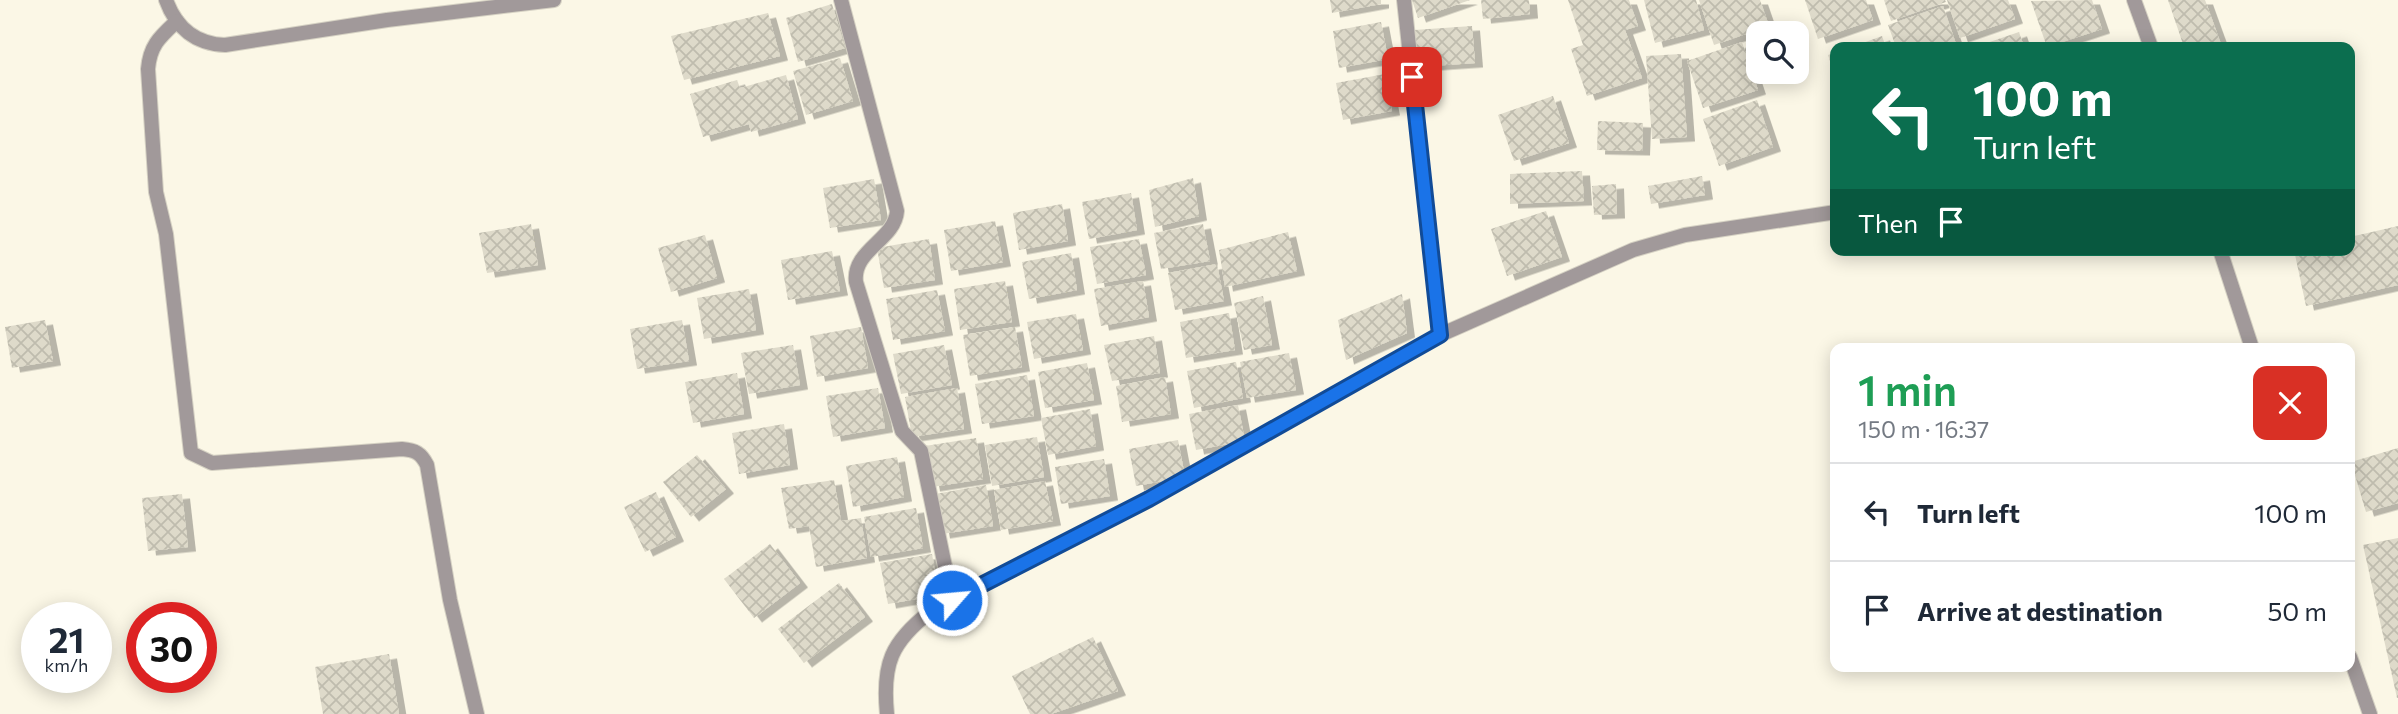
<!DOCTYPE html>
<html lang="en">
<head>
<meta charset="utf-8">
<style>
	body { margin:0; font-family:Commissioner,sans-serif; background:#f2f2f3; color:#1f2937; height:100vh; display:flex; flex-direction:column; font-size:26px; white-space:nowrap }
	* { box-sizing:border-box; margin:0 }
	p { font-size:23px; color:#747a83 }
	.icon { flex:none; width:38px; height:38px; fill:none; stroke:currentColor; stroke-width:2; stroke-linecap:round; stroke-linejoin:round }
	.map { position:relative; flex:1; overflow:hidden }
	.details { position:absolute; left:1830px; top:343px; width:525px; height:329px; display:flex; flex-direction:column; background:#fff; border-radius:14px; box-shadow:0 4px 18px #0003 }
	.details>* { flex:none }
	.guide { position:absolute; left:1830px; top:42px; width:525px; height:214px; border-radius:14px; box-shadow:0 4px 18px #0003; background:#0b6e4f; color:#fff; overflow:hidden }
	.tools { position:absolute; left:1746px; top:21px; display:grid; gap:14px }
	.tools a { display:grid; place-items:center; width:63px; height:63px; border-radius:14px; background:#fff; box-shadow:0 4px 18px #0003; font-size:35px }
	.speed { position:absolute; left:21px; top:602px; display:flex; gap:14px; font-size:35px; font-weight:700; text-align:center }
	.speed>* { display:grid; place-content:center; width:91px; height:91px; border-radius:50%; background:#fff; box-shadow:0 4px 18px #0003; line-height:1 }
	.speed small { font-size:18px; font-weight:400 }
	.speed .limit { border:10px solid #d22; background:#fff; color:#111 }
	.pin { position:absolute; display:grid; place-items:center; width:60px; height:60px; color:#fff; margin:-30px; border-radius:14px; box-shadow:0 4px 10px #0006 }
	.me { position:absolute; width:77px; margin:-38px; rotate:63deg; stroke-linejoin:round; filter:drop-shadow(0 0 5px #0008) }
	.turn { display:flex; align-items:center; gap:24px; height:147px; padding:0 28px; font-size:32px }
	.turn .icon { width:91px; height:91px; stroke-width:2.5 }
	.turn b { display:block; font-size:49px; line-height:60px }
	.then { display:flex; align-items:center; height:66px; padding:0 28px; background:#0003; gap:14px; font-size:26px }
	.round { display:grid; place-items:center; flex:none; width:74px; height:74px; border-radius:14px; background:#f2f2f3 }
	.headline { display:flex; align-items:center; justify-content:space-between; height:119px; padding:0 28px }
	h1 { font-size:42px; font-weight:600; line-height:52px; color:#1e9e55 }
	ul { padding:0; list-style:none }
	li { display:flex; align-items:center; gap:21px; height:98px; padding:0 28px; border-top:2px solid #e0e1e3 }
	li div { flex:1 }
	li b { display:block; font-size:26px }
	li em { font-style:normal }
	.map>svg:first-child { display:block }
</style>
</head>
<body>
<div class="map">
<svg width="2398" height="714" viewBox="0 0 2398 714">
	<defs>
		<pattern id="building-cross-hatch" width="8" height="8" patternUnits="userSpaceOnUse" patternTransform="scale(1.75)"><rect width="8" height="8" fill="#dedaca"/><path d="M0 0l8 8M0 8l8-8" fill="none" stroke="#bfbcae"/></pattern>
		<filter id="shadow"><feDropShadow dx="8" dy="4.5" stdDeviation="0" flood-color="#0004"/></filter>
	</defs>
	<rect width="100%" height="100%" fill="#fbf7e6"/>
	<!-- building -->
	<g fill="url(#building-cross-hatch)" filter="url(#shadow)">
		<path d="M1330,0H1381V4L1332,13Z"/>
		<path d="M1412,0H1470L1418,18Z"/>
		<path d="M1481,0H1529L1530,14L1483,19Z"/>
		<path d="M1568,0H1629L1638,26L1625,30L1642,78L1587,96L1571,49L1583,45Z"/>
		<path d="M1644,0H1696L1704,30L1655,43Z"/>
		<path d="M1699,0H1760L1769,26L1714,45Z"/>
		<path d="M1805,0H1866L1873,20L1818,39Z"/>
		<path d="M1884,0H1945L1946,2L1891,21Z"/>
		<path d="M1947,0H2008L2015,19L1960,38Z"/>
		<path d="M2092,0L2102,29L2047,47L2031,1Z"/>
		<path d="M2168,0H2205L2222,47H2184Z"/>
		<path d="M832,4L845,48L798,62L786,18Z"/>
		<path d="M1943,6L1957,47H1896L1888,25Z"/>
		<path d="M768,13L780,56L684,80L671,36Z"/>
		<path d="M1381,22L1388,59L1339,68L1333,31Z"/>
		<path d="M1472,26L1475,63L1417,67L1414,30Z"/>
		<path d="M2019,32L2024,47H1975Z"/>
		<path d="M1882,36L1886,47H1852Z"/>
		<path d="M1742,42L1758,90L1703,108L1687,61Z"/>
		<path d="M1836,52V76H1835L1828,55Z"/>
		<path d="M1681,54L1687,137L1652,139L1646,56Z"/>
		<path d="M840,58L853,101L806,115L793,71Z"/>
		<path d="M1385,74L1392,111L1343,120L1336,83Z"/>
		<path d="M786,75L798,119L751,132L749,124L703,137L690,94L737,80L740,88Z"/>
		<path d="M1553,96L1569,143L1514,161L1498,115Z"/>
		<path d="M1757,100L1773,147L1719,166L1703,119Z"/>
		<path d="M1598,121L1643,123L1642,151L1597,150Z"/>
		<path d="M1582,171L1584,201L1510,204V174Z"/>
		<path d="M1702,176L1705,195L1651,204L1648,186Z"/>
		<path d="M1193,178L1199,216L1155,227L1149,190Z"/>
		<path d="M874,179L881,220L830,228L823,188Z"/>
		<path d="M1616,184L1617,214L1594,215L1592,186Z"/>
		<path d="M1131,193L1137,230L1089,239L1082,202Z"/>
		<path d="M1062,204L1068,241L1019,250L1013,213Z"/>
		<path d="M1546,211L1562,257L1507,276L1491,229Z"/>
		<path d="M995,221L1003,262L951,271L944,230Z"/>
		<path d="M531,224L538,265L487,273L479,233Z"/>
		<path d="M1203,224L1210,261L1161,269L1154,233Z"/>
		<path d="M2398,226V285L2306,306L2294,250H2350V237Z"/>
		<path d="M1288,232L1297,271L1225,287L1219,250Z"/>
		<path d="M705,235L717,278L671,292L658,248Z"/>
		<path d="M929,239L935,280L884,288L877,248Z"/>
		<path d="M1139,239L1146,275L1097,284L1090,247Z"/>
		<path d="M832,251L840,291L788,300L781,260Z"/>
		<path d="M1071,253L1077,290L1029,299L1022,262Z"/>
		<path d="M1217,264L1224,301L1175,310L1168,273Z"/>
		<path d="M1005,281L1012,322L960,330L954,289Z"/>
		<path d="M1143,281L1149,317L1101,326L1094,289Z"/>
		<path d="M749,289L756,330L704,339L697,298Z"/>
		<path d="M937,290L945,331L893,340L886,299Z"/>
		<path d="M1402,294L1407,333L1346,360L1338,320Z"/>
		<path d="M1263,296L1272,345L1244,350L1234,303Z"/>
		<path d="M1229,313L1235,350L1186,358L1180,322Z"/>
		<path d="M1076,314L1083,350L1034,359L1027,322Z"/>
		<path d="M45,320L53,361L12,368L5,327Z"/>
		<path d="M682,320L689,361L637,369L630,329Z"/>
		<path d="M861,327L868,368L817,377L810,336Z"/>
		<path d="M1015,327L1022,367L970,376L963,335Z"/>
		<path d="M1154,336L1160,373L1112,381L1104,345Z"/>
		<path d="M793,345L800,385L749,394L741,353Z"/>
		<path d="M944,345L952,385L901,394L893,354Z"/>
		<path d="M1289,353L1296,390L1247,398L1240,362Z"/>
		<path d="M1236,362L1243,398L1194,408L1187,371Z"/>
		<path d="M1087,363L1094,400L1045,408L1038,372Z"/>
		<path d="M737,373L744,414L693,423L685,382Z"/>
		<path d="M1027,375L1034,416L982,424L975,384Z"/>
		<path d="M1165,377L1171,414L1122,422L1116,386Z"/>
		<path d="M878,388L885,428L833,437L826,396Z"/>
		<path d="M957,388L964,429L912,437L905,397Z"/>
		<path d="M1238,405L1245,441L1196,450L1189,414Z"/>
		<path d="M1090,409L1096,446L1048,455L1041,418Z"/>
		<path d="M784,424L790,465L739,474L732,433Z"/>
		<path d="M1037,437L1044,477L992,486L985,445Z"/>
		<path d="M976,438L983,479L932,487L925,446Z"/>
		<path d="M1178,440L1185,477L1136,486L1129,449Z"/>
		<path d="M2398,448V503L2366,512L2351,462Z"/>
		<path d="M697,455L726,489L691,517L663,482Z"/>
		<path d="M897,457L904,497L853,507L846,466Z"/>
		<path d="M1104,459L1110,496L1061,504L1055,467Z"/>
		<path d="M834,480L841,521L861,518L867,558L816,567L809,526L789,529L781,488Z"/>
		<path d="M1045,481L1053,521L1001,530L994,490Z"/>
		<path d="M986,485L993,526L942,534L935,494Z"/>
		<path d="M656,492L676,537L645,552L624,507Z"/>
		<path d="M182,494L188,547L148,551L142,498Z"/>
		<path d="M916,508L923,548L871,557L864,517Z"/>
		<path d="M2398,538V698H2397L2363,545Z"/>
		<path d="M770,544L800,583L754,618L724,579Z"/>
		<path d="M932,554L939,595L888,604L880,563Z"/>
		<path d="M839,583L865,617L804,663L778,629Z"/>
		<path d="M1093,637L1118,691L1051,714H1030L1012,676Z"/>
		<path d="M389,654L399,714H323L315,667Z"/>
	</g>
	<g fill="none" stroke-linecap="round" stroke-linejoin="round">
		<!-- minor casing -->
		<g stroke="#d5d1c3" stroke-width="16">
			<g id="minor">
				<path d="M166,0C176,28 196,44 225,45L387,20L554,0"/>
				<path d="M841,0L897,211C895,240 852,250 856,282L902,431L921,451L952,600"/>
				<path d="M1404,0L1440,335"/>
				<path d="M2134,0L2151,47"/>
				<path d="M177,21C160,37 150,45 148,69L156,192L166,234L191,453L212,463L402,449C415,450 421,453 427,465L450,600L477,714"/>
				<path d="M2220,250L2252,348"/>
				<path d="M2350,657L2370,714"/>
				<path d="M887,714C882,664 891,642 931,611L1149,499L1440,335L1633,250L1685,235L1836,212"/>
			</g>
		</g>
		<!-- minor -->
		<use href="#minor" stroke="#a1999a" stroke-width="14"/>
	</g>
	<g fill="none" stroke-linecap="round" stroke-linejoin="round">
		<!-- route casing -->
		<g stroke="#114b97" stroke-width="18">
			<path id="route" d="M952,600L1149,499L1440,335L1412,77"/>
		</g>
		<!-- route -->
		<use href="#route" stroke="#1a73e8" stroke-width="12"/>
	</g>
</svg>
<div class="tools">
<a><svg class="icon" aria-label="search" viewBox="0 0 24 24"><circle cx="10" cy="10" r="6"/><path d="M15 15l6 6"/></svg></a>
</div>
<div class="speed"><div>21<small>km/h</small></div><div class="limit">30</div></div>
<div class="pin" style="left:1412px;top:77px;background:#d93025"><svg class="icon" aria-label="arrive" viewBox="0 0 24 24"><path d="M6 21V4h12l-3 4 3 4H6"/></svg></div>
<svg class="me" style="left:952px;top:600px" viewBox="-20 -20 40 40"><circle r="17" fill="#1a73e8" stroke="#fff" stroke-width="3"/><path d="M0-11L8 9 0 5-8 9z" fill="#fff"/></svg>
<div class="guide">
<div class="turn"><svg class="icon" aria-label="left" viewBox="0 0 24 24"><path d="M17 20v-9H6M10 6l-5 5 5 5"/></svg><div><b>100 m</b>Turn left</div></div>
<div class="then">Then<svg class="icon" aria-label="arrive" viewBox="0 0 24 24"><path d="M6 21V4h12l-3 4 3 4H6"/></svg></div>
</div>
<section class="details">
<div class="headline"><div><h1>1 min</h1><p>150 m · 16:37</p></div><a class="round" style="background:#d93025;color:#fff"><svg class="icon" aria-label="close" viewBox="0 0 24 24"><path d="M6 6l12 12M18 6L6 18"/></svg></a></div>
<ul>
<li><svg class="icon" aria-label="left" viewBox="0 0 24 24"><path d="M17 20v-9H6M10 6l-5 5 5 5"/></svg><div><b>Turn left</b></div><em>100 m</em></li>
<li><svg class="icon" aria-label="arrive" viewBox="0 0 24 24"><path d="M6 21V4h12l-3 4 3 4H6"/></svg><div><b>Arrive at destination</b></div><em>50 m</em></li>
</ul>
</section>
</div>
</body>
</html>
